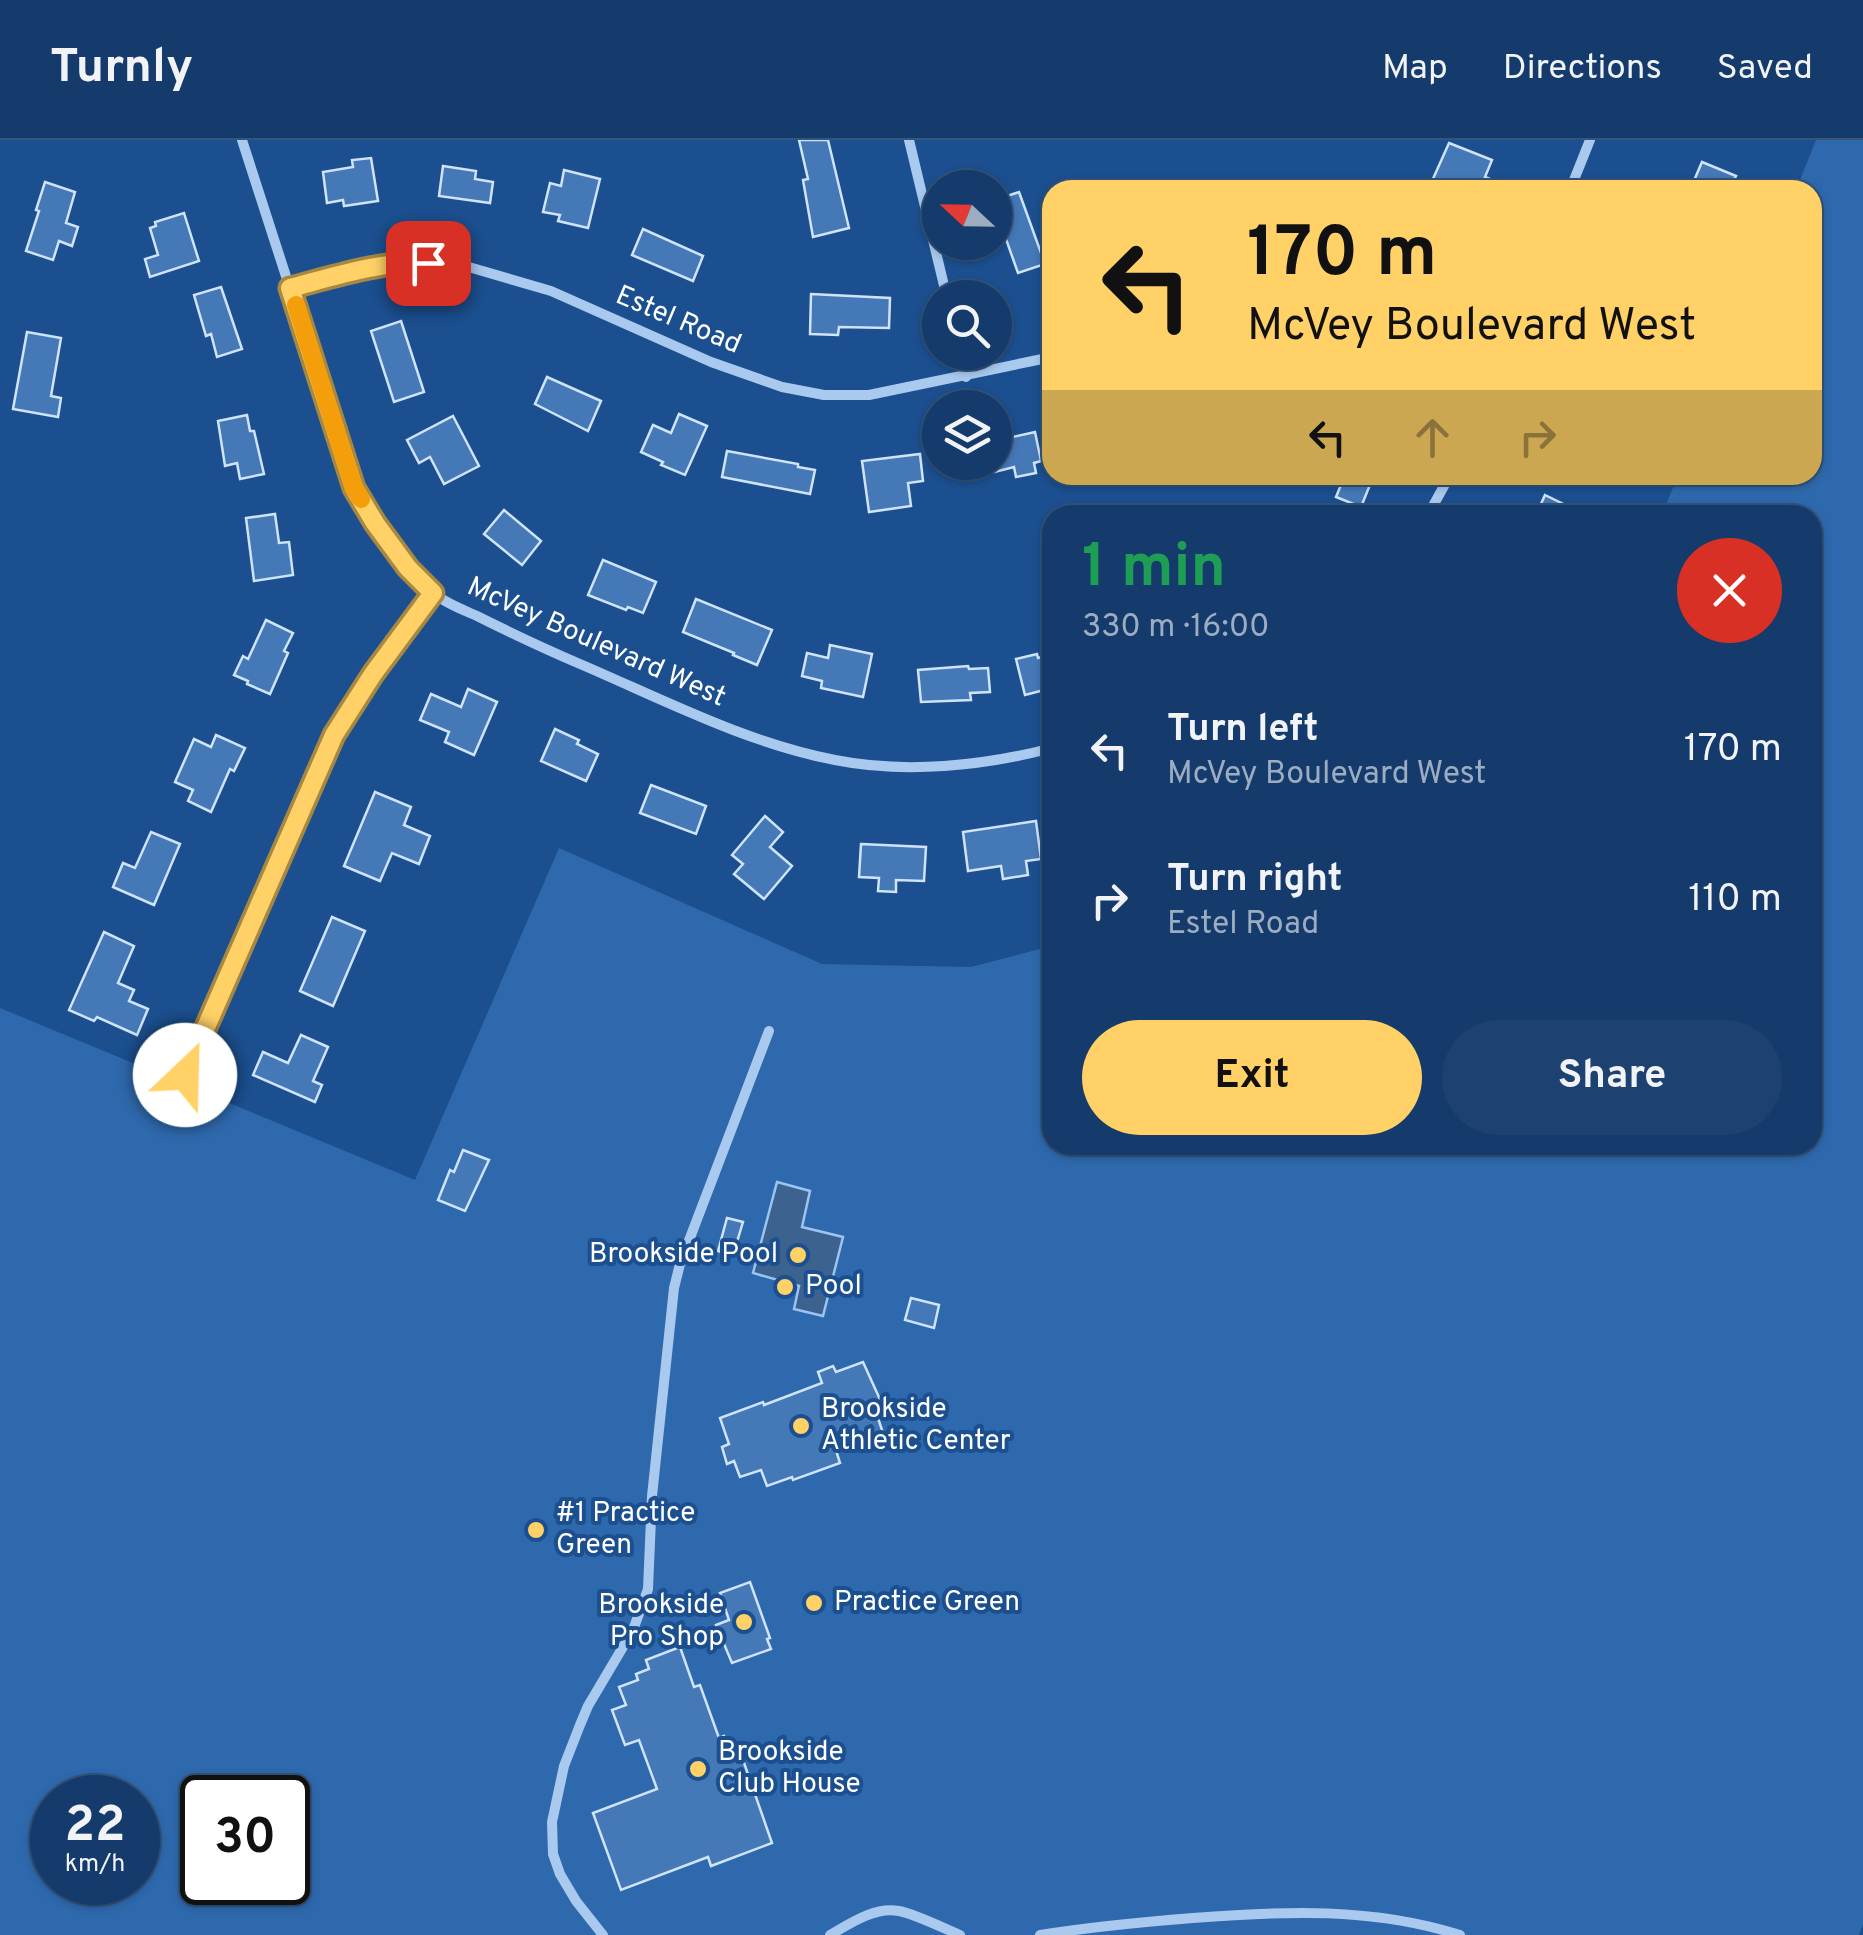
<!DOCTYPE html>
<html lang="en">
<head>
<meta charset="utf-8">
<style>
	body { margin:0; font-family:Overpass,sans-serif; background:#1d4271; color:#f1f3f6; height:100vh; display:flex; flex-direction:column; font-size:38px; white-space:nowrap }
	* { box-sizing:border-box; margin:0 }
	p { font-size:32px; color:#9dadc1 }
	.icon { flex:none; width:55px; height:55px; fill:none; stroke:currentColor; stroke-width:2; stroke-linecap:round; stroke-linejoin:round }
	.map { position:relative; flex:1; overflow:hidden }
	.side { position:absolute; left:1042px; top:365px; width:780px; height:650px; display:flex; flex-direction:column; background:#143b6b; border-radius:30px; box-shadow:0 2px 8px #0004,0 0 0 2px #33557e }
	.side>* { flex:none }
	.banner { position:absolute; left:1042px; top:40px; width:780px; height:305px; border-radius:30px; box-shadow:0 2px 8px #0004,0 0 0 2px #33557e; background:#ffd166; color:#111; overflow:hidden }
	.needle { width:65px; rotate:292deg }
	.controls { position:absolute; left:922px; top:30px; display:grid; gap:20px }
	.controls a { display:grid; place-items:center; width:90px; height:90px; border-radius:50%; background:#143b6b; box-shadow:0 2px 8px #0004,0 0 0 2px #33557e; font-size:50px }
	.speed { position:absolute; left:30px; top:1635px; display:flex; gap:20px; font-size:50px; font-weight:700; text-align:center }
	.speed>* { display:grid; place-content:center; width:130px; height:130px; border-radius:50%; background:#143b6b; box-shadow:0 2px 8px #0004,0 0 0 2px #33557e; line-height:1 }
	.speed small { font-size:25px; font-weight:400 }
	.speed .limit { border:5px solid #111; border-radius:15px; background:#fff; color:#111 }
	.pin { position:absolute; display:grid; place-items:center; width:85px; height:85px; color:#fff; margin:-42px; border-radius:20px; box-shadow:0 5px 15px #0006 }
	.me { position:absolute; width:110px; margin:-55px; rotate:24deg; stroke-linejoin:round; filter:drop-shadow(0 0 8px #0008) }
	.turn { display:flex; align-items:center; gap:35px; height:210px; padding:0 40px; font-size:45px }
	.turn .icon { width:130px; height:130px; stroke-width:2.5 }
	.turn b { display:block; font-size:70px; line-height:85px }
	.lanes { display:flex; align-items:center; height:95px; padding:0 40px; background:#0003; justify-content:center; gap:50px; direction:ltr }
	.lanes .off { opacity:.35 }
	.round { display:grid; place-items:center; flex:none; width:105px; height:105px; border-radius:52px; background:#1d4271 }
	.head { display:flex; align-items:center; justify-content:space-between; height:170px; padding:0 40px }
	h1 { font-size:60px; font-weight:700; line-height:75px; color:#1e9e55 }
	.action { display:flex; gap:20px; margin-top:auto; padding:20px 40px }
	.action a { flex:1; height:115px; border-radius:60px; background:#ffd166; color:#111; font-size:40px; font-weight:700; line-height:115px; text-align:center }
	.action a+a { background:#1d4271; color:#f1f3f6 }
	ul { padding:0; list-style:none }
	li { display:flex; align-items:center; gap:30px; height:150px; padding:0 40px }
	li div { flex:1 }
	li b { display:block; font-size:38px }
	li em { font-style:normal }
	header { display:flex; align-items:center; gap:60px; box-sizing:border-box; height:140px; padding:0 50px; background:#143b6b; border-bottom:2px solid #33557e }
	header strong { font-size:48px }
	nav { display:flex; gap:55px; margin-inline-start:auto; font-size:35px }
	.map>svg:first-child { display:block }
</style>
</head>
<body>
<header>
<strong>Turnly</strong>
<nav><a>Map</a><a>Directions</a><a>Saved</a></nav>
</header>
<div class="map">
<svg width="1863" height="1795" viewBox="0 0 1863 1795">
	<rect width="100%" height="100%" fill="#1b4f8f"/>
	<!-- green -->
	<path fill="#2e69ad" fill-rule="evenodd" d="M1816,0H1863V1784L1859,1795H0V868L415,1040L559,708L822,824L971,827L1052,806V1005H1812V375H1662L1678,335H1812V50H1796ZM52,1658H138V1742H52ZM202,1658H288V1742H202Z"/>
	<!-- water -->
	<path fill="#3c6290" stroke="#9cc4f0" stroke-width="2.5" d="M777,1042L810,1051L802,1087L843,1097L823,1176L794,1169L799,1146L753,1133Z"/>
	<!-- building -->
	<g fill="#4478b7" stroke="#cfe3fa" stroke-width="2.5">
		<path d="M799,0H828L849,88L813,97L803,40L808,39Z"/>
		<path d="M1449,3L1492,20L1485,37L1516,50H1428Z"/>
		<path d="M371,18L378,61L344,66L343,60L327,63L323,32L353,27L352,20Z"/>
		<path d="M1702,22L1736,36L1729,50H1690Z"/>
		<path d="M443,26L476,31L475,39L493,42L490,63L439,56Z"/>
		<path d="M564,30L600,39L588,88L558,81L560,75L543,72L550,43L561,46Z"/>
		<path d="M45,42L75,52L66,83L78,87L72,106L59,101L53,120L26,111L39,71L36,70Z"/>
		<path d="M1019,52L1045,124L1018,133L995,68V60Z"/>
		<path d="M184,73L199,121L150,137L145,119L158,115L150,88L156,86L155,82Z"/>
		<path d="M643,89L703,116L693,141L632,115Z"/>
		<path d="M221,147L242,209L217,217L211,194L206,196L194,155Z"/>
		<path d="M811,154L890,158L889,188L839,187L838,195L810,194Z"/>
		<path d="M401,181L424,252L394,262L371,191Z"/>
		<path d="M27,192L61,198L51,256L61,258L58,277L13,269Z"/>
		<path d="M547,237L601,261L588,291L535,264Z"/>
		<path d="M679,274L707,286L685,335L661,325L663,322L641,312L653,285L671,293Z"/>
		<path d="M247,275L250,291H254L264,334L240,339L237,323L225,326L218,281Z"/>
		<path d="M453,276L479,326L444,344L430,317L419,323L407,300Z"/>
		<path d="M1035,292L1041,321L1034,323L1036,333L1016,337L1014,327L995,332V301Z"/>
		<path d="M727,311L798,324V327L815,330L810,354L722,337Z"/>
		<path d="M920,314L923,341L908,343L911,366L869,372L862,321Z"/>
		<path d="M1345,335H1374L1361,367L1336,357Z"/>
		<path d="M1545,355L1586,375H1536Z"/>
		<path d="M504,370L541,401L522,425L484,394Z"/>
		<path d="M275,374L279,403L289,402L293,435L254,441L246,378Z"/>
		<path d="M603,420L656,442L643,473L628,467L626,470L588,455Z"/>
		<path d="M696,459L772,490L757,525L733,515L734,513L683,492Z"/>
		<path d="M266,480L293,493L284,511L288,513L270,554L247,544L248,541L234,535L243,516L248,519Z"/>
		<path d="M830,505L872,514L863,557L821,548L822,541L802,536L807,513L828,518Z"/>
		<path d="M1037,514L1038,518L1052,514V548L1025,555L1016,519Z"/>
		<path d="M968,526L969,529L988,528L990,552L970,553L971,560L921,562L918,530Z"/>
		<path d="M468,549L497,562L474,615L445,602L449,592L420,580L431,554L461,567Z"/>
		<path d="M555,589L579,600L577,604L598,614L586,641L541,621Z"/>
		<path d="M216,595L245,608L234,631L230,629L211,672L188,661L193,650L175,642L194,599L211,607Z"/>
		<path d="M651,645L706,666L696,694L640,673Z"/>
		<path d="M375,652L411,667L404,685L430,696L419,724L392,713L380,741L344,726Z"/>
		<path d="M765,676L783,692L770,707L792,726L764,759L734,734L743,724L732,715Z"/>
		<path d="M1036,681L1041,719L1026,721L1028,735L1003,739L1001,726L968,731L963,692Z"/>
		<path d="M151,692L180,704L154,765L113,747L123,723L135,728Z"/>
		<path d="M861,704L926,707L924,741L896,740V752L878,751L879,738L859,737Z"/>
		<path d="M332,777L365,791L333,866L300,851Z"/>
		<path d="M104,792L134,806L118,843L134,850L129,861L148,869L137,895L97,877L94,881L69,870Z"/>
		<path d="M301,895L328,907L313,941L322,945L315,962L253,935L263,912L288,923Z"/>
		<path d="M463,1010L489,1020L465,1071L438,1060L450,1030L454,1032Z"/>
		<path d="M727,1078L743,1082L733,1115L718,1111Z"/>
		<path d="M911,1158L939,1165L934,1188L905,1180Z"/>
		<path d="M863,1222L883,1266L875,1269L883,1293L867,1299L865,1293L834,1304L840,1323L793,1340L792,1337L767,1346L761,1330L740,1337L734,1321L727,1324L722,1307L729,1304L720,1278L763,1262L764,1265L822,1243L818,1232L833,1226L836,1232Z"/>
		<path d="M750,1442L770,1498L767,1499L771,1509L732,1523L716,1485L729,1480L720,1453Z"/>
		<path d="M680,1507L694,1547L700,1545L719,1598L724,1596L733,1620L742,1617L772,1703L711,1726L708,1717L621,1750L593,1673L657,1649L639,1600L625,1605L612,1570L626,1565L619,1547L638,1540L636,1534L649,1529L646,1520Z"/>
	</g>
	<g fill="none" stroke-linecap="round" stroke-linejoin="round">
		<!-- minor -->
		<g stroke="#a9c9ee" stroke-width="10">
			<path d="M242,0L354,347C376,384 398,422 430,450C443,462 461,469 477,476C511,493 545,509 580,524C662,559 746,603 835,620C905,634 984,626 1052,608"/>
			<path d="M909,0L947,158"/>
			<path d="M1570,50L1590,0"/>
			<path d="M290,148L352,132L401,122L455,123L551,151L711,222L782,247L824,255H869L1052,217"/>
			<path d="M960,212L966,237"/>
			<path d="M1428,375L1450,335"/>
			<path d="M185,935L334,595L373,534L433,453"/>
			<path d="M603,1795L576,1761L560,1734L553,1714L552,1682L564,1626L580,1585L588,1566L633,1490L648,1449L652,1356L674,1148L680,1124L769,891"/>
			<path d="M830,1795C849,1784 875,1766 899,1771C915,1774 943,1788 960,1795"/>
			<path d="M1040,1795C1091,1787 1142,1782 1193,1778C1283,1771 1372,1767 1460,1795"/>
		</g>
	</g>
	<g fill="none" stroke-linecap="round" stroke-linejoin="round">
		<!-- route casing -->
		<g stroke="#a68842" stroke-width="25">
			<path id="route" d="M185,935L334,595L373,534L433,453L408,428L375,383L354,348L290,148C336,136 381,121 428,123"/>
		</g>
		<!-- route -->
		<use href="#route" stroke="#ffd166" stroke-width="18"/>
		<!-- slow -->
		<path stroke="#f59e0b" stroke-width="18" d="M296,165L354,348L361,359"/>
	</g>
	<!-- markers -->
	<g fill="#ffd166" stroke="#1b4f8f" stroke-width="4">
		<circle cx="798" cy="1115" r="10"/>
		<circle cx="785" cy="1147" r="10"/>
		<circle cx="801" cy="1286" r="10"/>
		<circle cx="536" cy="1390" r="10"/>
		<circle cx="814" cy="1463" r="10"/>
		<circle cx="744" cy="1482" r="10"/>
		<circle cx="698" cy="1629" r="10"/>
	</g>
	<g text-anchor="middle" dominant-baseline="central" stroke-width="8" stroke-linejoin="round" paint-order="stroke">
		<!-- street labels -->
		<g font-size="28" fill="#fff" stroke="#1b4f8f">
			<text transform="translate(678 181) rotate(23)">Estel Road</text>
			<text transform="translate(596 503) rotate(24)">McVey Boulevard West</text>
		</g>
		<!-- poi labels -->
		<g font-size="28" fill="#fff" stroke="#1b4f8f" text-anchor="start">
			<text x="778" y="1115" text-anchor="end">Brookside Pool</text>
			<text x="805" y="1147">Pool</text>
			<text x="821" y="1270">Brookside<tspan x="821" dy="32">Athletic Center</tspan></text>
			<text x="556" y="1374">#1 Practice<tspan x="556" dy="32">Green</tspan></text>
			<text x="834" y="1463">Practice Green</text>
			<text x="724" y="1466" text-anchor="end">Brookside<tspan x="724" dy="32">Pro Shop</tspan></text>
			<text x="718" y="1613">Brookside<tspan x="718" dy="32">Club House</tspan></text>
		</g>
	</g>
</svg>
<div class="controls">
<a><svg class="needle" viewBox="-14 -14 28 28"><path d="M0-13l5 13h-10z" fill="#e53935"/><path d="M0 13l5-13h-10z" fill="#9dadc1"/></svg></a>
<a><svg class="icon" aria-label="search" viewBox="0 0 24 24"><circle cx="10" cy="10" r="6"/><path d="M15 15l6 6"/></svg></a>
<a><svg class="icon" aria-label="layers" viewBox="0 0 24 24"><path d="M12 4l9 5-9 5-9-5zM3 14l9 5 9-5"/></svg></a>
</div>
<div class="speed"><div>22<small>km/h</small></div><div class="limit">30</div></div>
<div class="pin" style="left:428px;top:123px;background:#d93025"><svg class="icon" aria-label="arrive" viewBox="0 0 24 24"><path d="M6 21V4h12l-3 4 3 4H6"/></svg></div>
<svg class="me" style="left:185px;top:935px" viewBox="-20 -20 40 40"><circle r="19" fill="#fff"/><path d="M0-13L10 11 0 6-10 11z" fill="#ffd166"/></svg>
<div class="banner">
<div class="turn"><svg class="icon" aria-label="left" viewBox="0 0 24 24"><path d="M17 20v-9H6M10 6l-5 5 5 5"/></svg><div><b>170 m</b>McVey Boulevard West</div></div>
<div class="lanes"><svg class="icon" aria-label="left" viewBox="0 0 24 24"><path d="M17 20v-9H6M10 6l-5 5 5 5"/></svg><svg class="icon off" aria-label="ahead" viewBox="0 0 24 24"><path d="M12 20V5M6 11l6-6 6 6"/></svg><svg class="icon off" aria-label="right" viewBox="0 0 24 24"><path d="M7 20v-9h11M14 6l5 5-5 5"/></svg></div>
</div>
<section class="side">
<div class="head"><div><h1>1 min</h1><p>330 m · 16:00</p></div><a class="round" style="background:#d93025;color:#fff"><svg class="icon" aria-label="close" viewBox="0 0 24 24"><path d="M6 6l12 12M18 6L6 18"/></svg></a></div>
<ul>
<li><svg class="icon" aria-label="left" viewBox="0 0 24 24"><path d="M17 20v-9H6M10 6l-5 5 5 5"/></svg><div><b>Turn left</b><p>McVey Boulevard West</p></div><em>170 m</em></li>
<li><svg class="icon" aria-label="right" viewBox="0 0 24 24"><path d="M7 20v-9h11M14 6l5 5-5 5"/></svg><div><b>Turn right</b><p>Estel Road</p></div><em>110 m</em></li>
</ul>
<div class="action"><a>Exit</a><a>Share</a></div>
</section>
</div>
</body>
</html>
